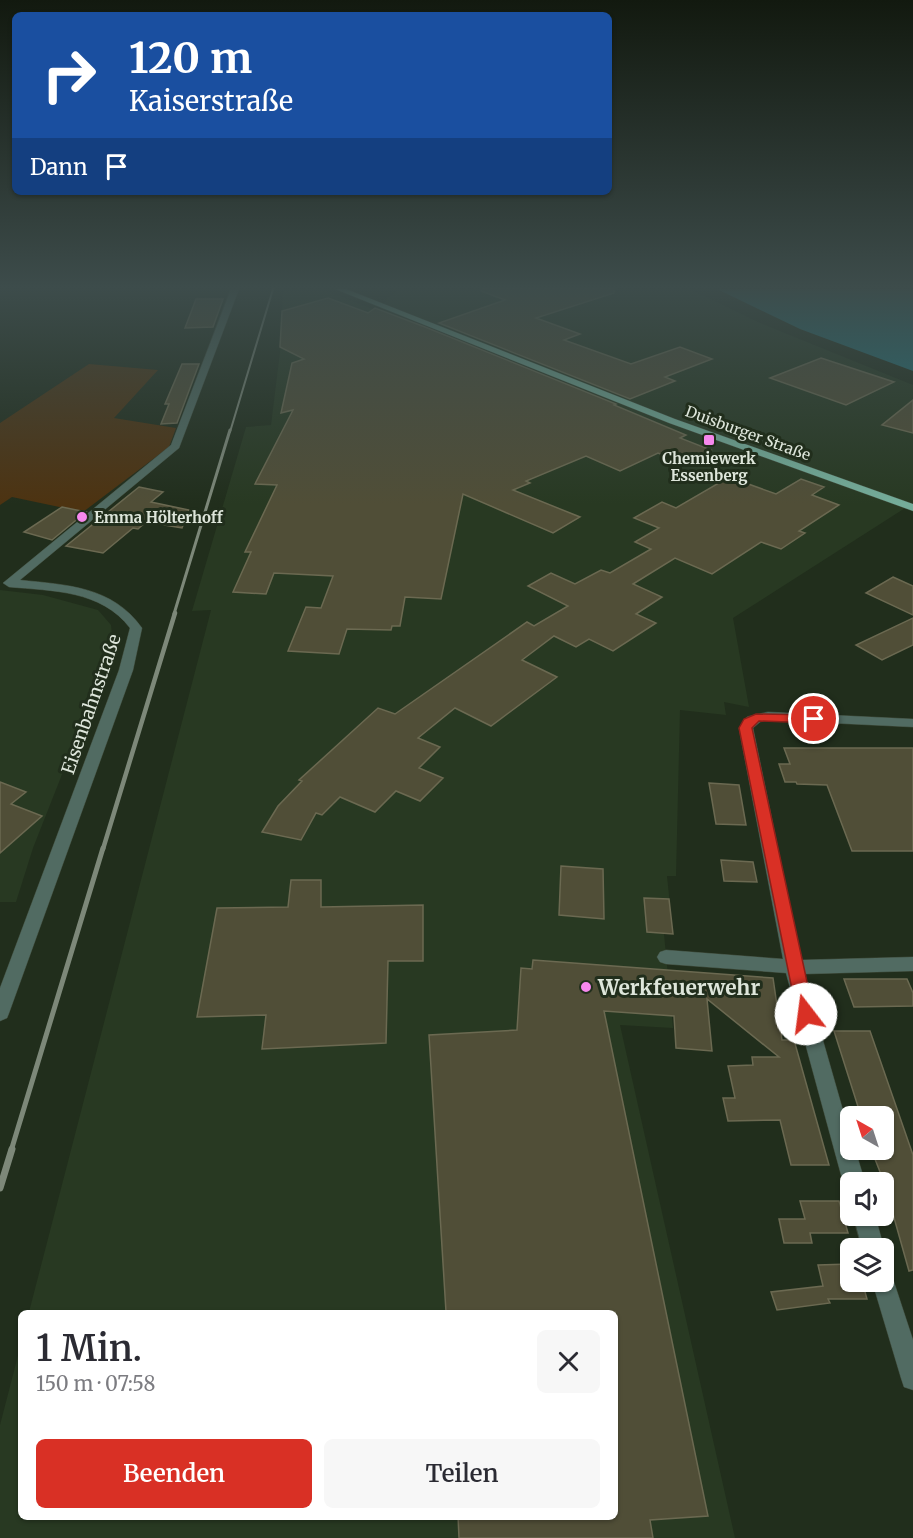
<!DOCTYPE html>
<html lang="de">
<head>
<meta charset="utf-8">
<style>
	body { margin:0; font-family:Merriweather,serif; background:#f7f7f7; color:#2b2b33; height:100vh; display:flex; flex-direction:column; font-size:22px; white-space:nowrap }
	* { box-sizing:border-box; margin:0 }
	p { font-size:20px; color:#7c7c81 }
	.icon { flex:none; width:33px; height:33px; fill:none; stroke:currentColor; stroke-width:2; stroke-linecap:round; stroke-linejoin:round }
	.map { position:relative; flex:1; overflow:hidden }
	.sheet { position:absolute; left:18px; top:1310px; width:600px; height:210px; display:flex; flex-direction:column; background:#fff; border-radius:9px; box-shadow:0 2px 4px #0004 }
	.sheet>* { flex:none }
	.hud { position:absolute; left:12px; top:12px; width:600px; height:183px; border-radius:9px; box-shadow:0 2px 4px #0004; background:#1a4fa0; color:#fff; overflow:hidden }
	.needle { width:39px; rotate:321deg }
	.fabs { position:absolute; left:840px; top:1106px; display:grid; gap:12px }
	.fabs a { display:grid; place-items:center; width:54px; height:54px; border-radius:9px; background:#fff; box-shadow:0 2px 4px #0004; font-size:30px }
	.pin { position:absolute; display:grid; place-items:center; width:51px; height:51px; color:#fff; margin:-26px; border:3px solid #fff; border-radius:50%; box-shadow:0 2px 6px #0007 }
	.me { position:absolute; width:66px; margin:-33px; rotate:345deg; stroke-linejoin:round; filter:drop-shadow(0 0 4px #0008) }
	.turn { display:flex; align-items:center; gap:21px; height:126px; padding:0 18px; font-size:27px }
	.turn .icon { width:78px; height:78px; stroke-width:2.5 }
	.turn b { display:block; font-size:42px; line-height:51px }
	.then { display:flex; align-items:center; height:57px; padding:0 18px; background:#0003; gap:12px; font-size:22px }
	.round { display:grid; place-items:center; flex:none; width:63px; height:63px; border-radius:9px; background:#f7f7f7 }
	.head { display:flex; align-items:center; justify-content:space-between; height:102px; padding:0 18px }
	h1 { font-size:36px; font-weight:600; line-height:45px }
	.button { display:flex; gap:12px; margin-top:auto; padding:12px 18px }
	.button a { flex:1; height:69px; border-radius:9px; background:#d93025; color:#fff; font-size:24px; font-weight:600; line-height:69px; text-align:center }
	.button a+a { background:#f7f7f7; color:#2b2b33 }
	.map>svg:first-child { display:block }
</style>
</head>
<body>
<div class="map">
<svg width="913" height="1538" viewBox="0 0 913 1538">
	<rect width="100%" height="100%" fill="#212e1c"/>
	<!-- built -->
	<g fill="#283922">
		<path d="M283,289H322L378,311L387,299L400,289H690L758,322L913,385V503L733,618L749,707L724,702L726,715L680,710L676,876H667L673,934H664L673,1028L620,1025L735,1538H0V1425L21,1344V1516H615V1312H29L211,610L192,611L246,427L271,425L280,352Z"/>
		<path d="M0,590L43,595L98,610L111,625L113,645L33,848L16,902H0Z"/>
	</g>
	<!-- green -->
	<path fill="#4d3311" d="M89,364L158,370L114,418L176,428L169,447L83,512L12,497L0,505V423Z"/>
	<!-- water -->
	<path fill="#24757d" d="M717,289H913V371L800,329Z"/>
	<!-- building -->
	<g fill="#504e37" stroke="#6b6951" stroke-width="1.5">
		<path d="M481,289H614V293L536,318L580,334L564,340L631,364L680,347L712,359L665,377L675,381L630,399L439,323L505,300L481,291Z"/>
		<path d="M328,298L368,313L375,308L425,327L616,404L614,405L686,435L680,438L711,450L684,463L658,453L620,471L586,456L526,481L530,483L513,490L580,517L553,533L463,494L441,599L405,597L400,626H392L391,630L347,629L339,654L288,651L306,607L321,608L333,576L274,573L266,594L233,592L251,552H245L277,485L255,484L293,410L281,413L292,363L304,359L280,347L282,311Z"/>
		<path d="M196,299H223L213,327L185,328Z"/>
		<path d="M821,358L894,382L846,405L770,378Z"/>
		<path d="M182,364H199L177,423L161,424L169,404H165Z"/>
		<path d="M913,400V433L882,425Z"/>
		<path d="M729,477L776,494L801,479L824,487L812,495L839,505L799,531L805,533L781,549L761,542L712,574L675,558L633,584L662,597L636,614L656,623L613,651L589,639L576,647L554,636L522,660L557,677L491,726L455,708L418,738L440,747L419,768L443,778L420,801L396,791L375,812L340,797L322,815L316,813L301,840L262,832L278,806L302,781L299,780L378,708L395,714L527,622L534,626L568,606L528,586L551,573L575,584L601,570L610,573L651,549L635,542L659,528L634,518L662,502L676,508Z"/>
		<path d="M139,487L163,492L151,502L189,510L182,528L146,522L138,529L133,528L103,553L66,546Z"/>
		<path d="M62,507L86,512L52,540L24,532Z"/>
		<path d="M893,577L913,586V615L866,593Z"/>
		<path d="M913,618V645L882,660L856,645Z"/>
		<path d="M784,748H913V851H852L827,785L797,784L796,782H785L779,764H790Z"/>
		<path d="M0,782L26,792L11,804L42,816L0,853Z"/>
		<path d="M709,783L739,785L746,825L716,824Z"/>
		<path d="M721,860L753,862L757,882L724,881Z"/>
		<path d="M561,866L603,869L604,919L559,915Z"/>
		<path d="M291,880H321V907L423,905V961H388L386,1043L262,1049L266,1015L197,1017L217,908L288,907Z"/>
		<path d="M644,898L669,899L673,934L647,932Z"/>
		<path d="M533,960L773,978L782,1040H794L829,1165H791L780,1120L728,1121L723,1098H735L728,1066L753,1065L752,1057H779L707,999L712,1051L676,1048L674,1016L604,1011L708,1516L650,1520L653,1538H459L458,1516H615V1312H446L429,1035L517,1030L521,968L532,969Z"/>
		<path d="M844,979H907L913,993V1006L854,1007Z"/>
		<path d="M834,1031H870L913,1155V1270L909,1271L884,1182L873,1154H884V1116H861Z"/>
		<path d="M800,1201H839L848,1233H810L812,1243H784L779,1219H805Z"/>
		<path d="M850,1264V1281H862L867,1299H828L830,1303L777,1310L771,1292L823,1286L818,1265Z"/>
	</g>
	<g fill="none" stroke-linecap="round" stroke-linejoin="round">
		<!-- minor casing -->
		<g stroke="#3f4b3b" stroke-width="1">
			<g id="minor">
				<path d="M231,289H239L179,448L20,580C67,585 112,586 142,628L133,670L9,1013L7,1018L0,1021V988L119,670L130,628C101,590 53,591 9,587L3,583L171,445Z"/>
				<path d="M768,712L913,719V727L768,720L760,722L753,728L801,960L913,957V971L804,974L850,1135V1149H855L865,1182H850V1190L846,1189L843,1182L786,973L666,964L660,962L657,957L660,952L666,950L783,959L739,728L747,717Z"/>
				<path d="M853,1215H875L884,1248V1250L862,1248Z"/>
				<path d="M884,1270L891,1273L913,1340V1390L904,1387L901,1378L872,1281H884Z"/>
			</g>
		</g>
		<!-- major casing -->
		<g stroke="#3f4b3b" stroke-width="1">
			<path id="major" d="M335,289H346L675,419L913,504V511L669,423Z"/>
		</g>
		<!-- minor -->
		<use href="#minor" fill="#516b62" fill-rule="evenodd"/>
		<!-- major -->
		<use href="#major" fill="#75ad9a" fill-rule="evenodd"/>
		<!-- rail-far4 -->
		<path stroke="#7d8879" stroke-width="2" d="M230,432L273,289"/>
		<!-- rail-far3 -->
		<path stroke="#7d8879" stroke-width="3" d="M174,614L230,430"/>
		<!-- rail-far2 -->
		<path stroke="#7d8879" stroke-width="4.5" d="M103,849L175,613"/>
		<!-- rail-far1 -->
		<path stroke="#7d8879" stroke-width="5" d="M11,1151L103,848"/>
		<!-- rail -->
		<path stroke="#7d8879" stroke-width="7" d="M0,1188L12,1149"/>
	</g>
	<!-- sky -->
	<linearGradient id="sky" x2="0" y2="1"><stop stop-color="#12190f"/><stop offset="0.57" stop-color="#3d4c4b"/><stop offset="1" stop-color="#3d4c4b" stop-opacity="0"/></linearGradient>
	<rect width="913" height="504" fill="url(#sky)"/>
	<!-- route -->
	<path fill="#d93025" stroke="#8d1f18" stroke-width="1.5" d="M756,714L814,715L821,719L814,723L759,721L752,728L814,1014L812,1019L806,1021L799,1019L797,1014L739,728L744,719Z"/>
	<!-- markers -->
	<g fill="#f688ed" stroke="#212e1c" stroke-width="2">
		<rect x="703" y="434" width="12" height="12" rx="3"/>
		<circle cx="82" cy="517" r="6"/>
		<circle cx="586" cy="987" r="6"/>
	</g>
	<g text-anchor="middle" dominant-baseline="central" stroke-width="6" stroke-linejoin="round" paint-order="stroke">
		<!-- far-street labels -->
		<g font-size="15" fill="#dee6db" stroke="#212e1c">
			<text transform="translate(748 433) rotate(20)">Duisburger Straße</text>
		</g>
		<!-- far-poi labels -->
		<g font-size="15" font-weight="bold" fill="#dee6db" stroke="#212e1c">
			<text x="709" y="458">Chemiewerk<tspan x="709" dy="17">Essenberg</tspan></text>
			<text x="94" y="517" text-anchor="start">Emma Hölterhoff</text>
		</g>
		<!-- street labels -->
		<g font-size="18" fill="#dee6db" stroke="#212e1c">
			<text transform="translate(91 704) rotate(-71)">Eisenbahnstraße</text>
		</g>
		<!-- near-poi labels -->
		<g font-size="21" font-weight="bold" fill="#dee6db" stroke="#212e1c" text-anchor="start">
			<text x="598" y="987">Werkfeuerwehr</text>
		</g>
	</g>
</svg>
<div class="fabs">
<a><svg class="needle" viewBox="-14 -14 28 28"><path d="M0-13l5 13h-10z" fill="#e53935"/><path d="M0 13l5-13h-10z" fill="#7c7c81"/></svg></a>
<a><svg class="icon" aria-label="sound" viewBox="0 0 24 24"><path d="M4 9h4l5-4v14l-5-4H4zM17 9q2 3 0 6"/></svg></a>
<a><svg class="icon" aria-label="layers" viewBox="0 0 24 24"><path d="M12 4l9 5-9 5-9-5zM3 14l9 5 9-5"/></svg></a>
</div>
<div class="pin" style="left:814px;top:719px;background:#d93025"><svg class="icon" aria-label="arrive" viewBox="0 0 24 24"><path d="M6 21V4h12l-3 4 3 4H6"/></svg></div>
<svg class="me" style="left:806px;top:1014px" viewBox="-20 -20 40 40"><circle r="19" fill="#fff"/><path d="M0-13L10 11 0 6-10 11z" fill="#d93025"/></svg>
<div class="hud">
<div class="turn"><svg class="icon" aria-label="right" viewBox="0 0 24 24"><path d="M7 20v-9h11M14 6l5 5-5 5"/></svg><div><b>120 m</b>Kaiserstraße</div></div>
<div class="then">Dann<svg class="icon" aria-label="arrive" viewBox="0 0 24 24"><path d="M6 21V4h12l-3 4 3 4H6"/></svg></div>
</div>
<section class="sheet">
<div class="head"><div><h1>1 Min.</h1><p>150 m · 07:58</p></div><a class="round"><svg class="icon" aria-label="close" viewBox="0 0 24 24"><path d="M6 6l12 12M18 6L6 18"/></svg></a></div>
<div class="button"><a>Beenden</a><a>Teilen</a></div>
</section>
</div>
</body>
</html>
